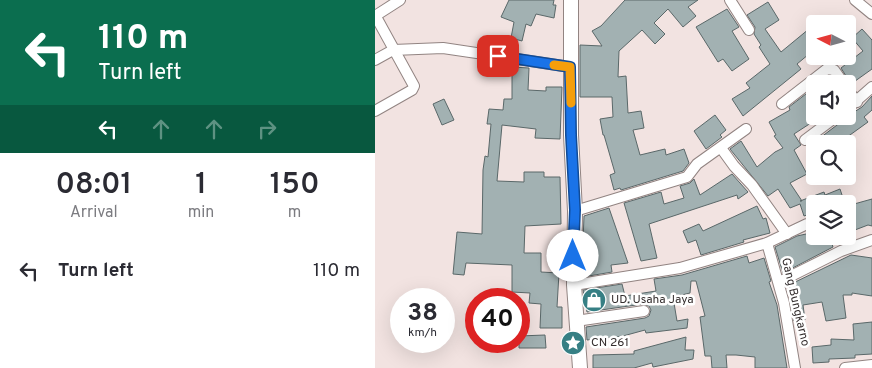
<!DOCTYPE html>
<html lang="en">
<head>
<meta charset="utf-8">
<style>
	body { margin:0; font-family:Overpass,sans-serif; background:#f7f7f7; color:#2b2b33; height:100vh; display:flex; flex-direction:column; font-size:19px; white-space:nowrap }
	* { box-sizing:border-box; margin:0 }
	p { font-size:16px; color:#7c7c81 }
	.icon { flex:none; width:28px; height:28px; fill:none; stroke:currentColor; stroke-width:2; stroke-linecap:round; stroke-linejoin:round }
	.map { position:relative; flex:1; overflow:hidden }
	.side { display:flex; flex-direction:column; background:#fff; width:375px }
	.side>* { flex:none }
	.banner { background:#0b6e4f; color:#fff; overflow:hidden }
	.needle { width:32px; rotate:276deg }
	.tools { position:absolute; left:431px; top:15px; display:grid; gap:10px }
	.tools a { display:grid; place-items:center; width:50px; height:50px; border-radius:5px; background:#fff; box-shadow:0 5px 20px #0002; font-size:25px }
	.speed { position:absolute; left:15px; top:288px; display:flex; gap:10px; font-size:25px; font-weight:700; text-align:center }
	.speed>* { display:grid; place-content:center; width:65px; height:65px; border-radius:50%; background:#fff; box-shadow:0 5px 20px #0002; line-height:1 }
	.speed small { font-size:12px; font-weight:400 }
	.speed .limit { border:8px solid #d22; background:#fff; color:#111 }
	.pin { position:absolute; display:grid; place-items:center; width:42px; height:42px; color:#fff; margin:-21px; border-radius:10px; box-shadow:0 2px 8px #0006 }
	.me { position:absolute; width:55px; margin:-28px; rotate:0deg; stroke-linejoin:round; filter:drop-shadow(0 0 4px #0008) }
	.turn { display:flex; align-items:center; gap:18px; height:105px; padding:0 15px; font-size:22px }
	.turn .icon { width:65px; height:65px; stroke-width:2.5 }
	.turn b { display:block; font-size:35px; line-height:42px }
	.lanes { display:flex; align-items:center; height:48px; padding:0 15px; background:#0003; justify-content:center; gap:25px; direction:ltr }
	.lanes .off { opacity:.35 }
	.eta { display:flex; justify-content:space-evenly; align-items:center; height:85px; text-align:center }
	.eta b { font-size:30px; font-weight:600; line-height:35px }
	ul { padding:0; list-style:none }
	li { display:flex; align-items:center; gap:15px; height:65px; padding:0 15px }
	li div { flex:1 }
	li b { display:block; font-size:19px }
	li em { font-style:normal }
	main { display:flex; flex:1; min-height:0 }
	.map>svg:first-child { display:block }
</style>
</head>
<body>
<main>
<section class="side">
<div class="banner">
<div class="turn"><svg class="icon" aria-label="left" viewBox="0 0 24 24"><path d="M17 20v-9H6M10 6l-5 5 5 5"/></svg><div><b>110 m</b>Turn left</div></div>
<div class="lanes"><svg class="icon" aria-label="left" viewBox="0 0 24 24"><path d="M17 20v-9H6M10 6l-5 5 5 5"/></svg><svg class="icon off" aria-label="ahead" viewBox="0 0 24 24"><path d="M12 20V5M6 11l6-6 6 6"/></svg><svg class="icon off" aria-label="ahead" viewBox="0 0 24 24"><path d="M12 20V5M6 11l6-6 6 6"/></svg><svg class="icon off" aria-label="right" viewBox="0 0 24 24"><path d="M7 20v-9h11M14 6l5 5-5 5"/></svg></div>
</div>
<div class="eta">
<div><b>08:01</b><p>Arrival</p></div>
<div><b>1</b><p>min</p></div>
<div><b>150</b><p>m</p></div>
</div>
<ul>
<li><svg class="icon" aria-label="left" viewBox="0 0 24 24"><path d="M17 20v-9H6M10 6l-5 5 5 5"/></svg><div><b>Turn left</b></div><em>110 m</em></li>
</ul>
</section>
<div class="map">
<svg width="497" height="368" viewBox="0 0 497 368">
	<rect width="100%" height="100%" fill="#f2e3e1"/>
	<!-- building -->
	<g fill="#a2b1b2" stroke="#5a6869">
		<path d="M134,0H179L178,5H181L179,18L161,14L156,26L151,24L147,41L136,38L139,22L126,17Z"/>
		<path d="M250,0H323L313,7L321,16L308,27L293,9L279,23L290,34L280,44L267,30L244,51L243,77L251,76L253,113L266,111L269,128L258,130L265,155L290,149L291,155L309,149L314,163L308,171L246,190L245,188L239,190L235,175L240,173L229,135H228L225,119L238,117L237,97H205V45L227,46L217,31L226,26Z"/>
		<path d="M393,2L404,20L390,29L406,52L440,24V49L422,64L426,69L368,116L357,99L375,88L371,83L395,64L384,47L386,45L379,34L380,27L372,15Z"/>
		<path d="M352,9L364,27L357,31L374,59L357,71L348,59L343,62L321,27Z"/>
		<path d="M487,29L497,40V69L476,84L466,68L488,51L477,38Z"/>
		<path d="M137,67L154,68L153,90L171,91V87H187L185,139L160,138L161,129L127,125L122,181L149,182V172H169V177H185L186,224L150,226L149,253H166V272L184,273L182,307H187V328H165L166,304L154,303L155,293L137,292V265L91,263L89,275L78,274L82,232L107,234L108,170L110,156L113,157L116,124H112L114,109L128,110L129,99H137Z"/>
		<path d="M440,87V116H450L440,124L439,121L419,134L426,145L419,150L432,174L415,183L427,201H425L449,192L450,195L465,189L470,204H440V232L438,233V222L432,215L429,216L425,204L415,208L403,189L393,196L355,149L366,141L382,167L400,152L408,148L399,136L401,135L394,122L415,110L414,107Z"/>
		<path d="M497,96V110L489,117L493,122L468,140L470,144H437L466,122L469,116L476,114L487,107Z"/>
		<path d="M69,99L79,120L67,125L58,104Z"/>
		<path d="M340,115L351,130L345,135L347,137L331,149L319,131Z"/>
		<path d="M357,174L373,192L363,199L362,195L274,224L282,258L266,261L249,203L286,192L289,204L309,198L305,186L315,183L319,179L325,195Z"/>
		<path d="M497,199V226L493,225L472,233V206Z"/>
		<path d="M382,206L388,219L391,218L395,233L368,240L369,242L326,255L321,240L313,243L308,231L324,224L328,231Z"/>
		<path d="M234,208L253,263L236,265L237,272L208,277V263L212,262L208,242L209,216Z"/>
		<path d="M440,232V236H444L445,240L455,238L458,247L408,273L400,247L422,236Z"/>
		<path d="M476,255L497,258V296L477,293V295H468L471,318L451,321L447,302L428,305L430,320L419,321L415,299L417,298L414,285Z"/>
		<path d="M372,256L374,263L389,258L396,281L394,282L402,305L412,368H380V357L361,355H351L352,368H337L336,356H330L325,317L330,316L321,281H316L315,293L298,297L302,321L313,319L312,328L271,333L270,330L248,336L212,340L211,327L270,318L274,316L276,310L274,306L268,304L212,312L208,290L247,284L250,296L281,291L279,279L307,275Z"/>
		<path d="M497,322V354L480,355V358L454,359V362L438,363L437,347L456,345V339L479,340L478,324Z"/>
		<path d="M170,335L171,348H144V336Z"/>
		<path d="M311,337L310,350H319L318,359L278,367L277,363L259,368H218V355L259,354V351Z"/>
	</g>
	<g fill="none" stroke-linecap="round" stroke-linejoin="round">
		<!-- street casing -->
		<g stroke="#928482" stroke-width="12">
			<g id="street">
				<path d="M355,0L374,30"/>
				<path d="M480,0L497,14"/>
				<path d="M0,15L39,86L37,90L0,111"/>
				<path d="M0,16L25,0"/>
				<path d="M0,60L18,50L68,48L195,67"/>
				<path d="M472,89L482,102"/>
				<path d="M407,104L452,69L459,70L469,84"/>
				<path d="M472,109L497,87"/>
				<path d="M430,140L462,116"/>
				<path d="M346,148L359,166L377,185L412,234"/>
				<path d="M200,211L312,177L322,164L371,129"/>
				<path d="M392,243L409,303L420,368"/>
				<path d="M404,282L466,251L497,240"/>
				<path d="M199,285L305,268L392,243L432,224"/>
				<path d="M201,321L269,311"/>
				<path d="M470,368L497,365"/>
			</g>
		</g>
		<!-- secondary casing -->
		<g stroke="#928482" stroke-width="16">
			<path id="secondary" d="M196,0V135L200,211L199,285L205,368"/>
		</g>
		<!-- street -->
		<use href="#street" stroke="#fff" stroke-width="10"/>
		<!-- secondary -->
		<use href="#secondary" stroke="#fff" stroke-width="14"/>
	</g>
	<g fill="none" stroke-linecap="round" stroke-linejoin="round">
		<!-- route casing -->
		<g stroke="#114b97" stroke-width="12">
			<path id="route" d="M123,56L195,67L196,135L200,210L198,256"/>
		</g>
		<!-- route -->
		<use href="#route" stroke="#1a73e8" stroke-width="9"/>
		<!-- slow -->
		<path stroke="#f59e0b" stroke-width="9" d="M179,65L195,67L196,103"/>
	</g>
	<!-- icons -->
	<defs>
		<g id="shop-disc" transform="scale(1.25)"><circle r="9.5" fill="#367f84" stroke="#fff"/><path d="M-5-2.5h2.3a2.7 3.5 0 0 1 5.4 0H5L5.5 6h-11ZM-1.5-2.5h3a1.5 2.3 0 0 0-3 0Z" fill="#fff"/></g>
		<g id="sight-disc" transform="scale(1.25)"><circle r="9.5" fill="#367f84" stroke="#fff"/><path d="M0-6L1.8-2.2L6-1.7L2.9 1.2L3.7 5.4L0 3.3L-3.7 5.4L-2.9 1.2L-6-1.7L-1.8-2.2Z" fill="#fff"/></g>
	</defs>
	<g fill-rule="evenodd">
		<use href="#shop-disc" x="219" y="300"/>
		<use href="#sight-disc" x="198" y="343"/>
	</g>
	<g text-anchor="middle" dominant-baseline="central" stroke-width="5" stroke-linejoin="round" paint-order="stroke">
		<!-- poi labels -->
		<g font-size="12" fill="#342e2e" stroke="#fff" text-anchor="start">
			<text x="236" y="300">UD. Usaha Jaya</text>
			<text x="216" y="343">CN 261</text>
		</g>
		<!-- street labels -->
		<g font-size="12" fill="#342e2e" stroke="#fff">
			<text transform="translate(420 302) rotate(77)">Gang Bungkarno</text>
		</g>
	</g>
</svg>
<div class="tools">
<a><svg class="needle" viewBox="-14 -14 28 28"><path d="M0-13l5 13h-10z" fill="#e53935"/><path d="M0 13l5-13h-10z" fill="#7c7c81"/></svg></a>
<a><svg class="icon" aria-label="sound" viewBox="0 0 24 24"><path d="M4 9h4l5-4v14l-5-4H4zM17 9q2 3 0 6"/></svg></a>
<a><svg class="icon" aria-label="search" viewBox="0 0 24 24"><circle cx="10" cy="10" r="6"/><path d="M15 15l6 6"/></svg></a>
<a><svg class="icon" aria-label="layers" viewBox="0 0 24 24"><path d="M12 4l9 5-9 5-9-5zM3 14l9 5 9-5"/></svg></a>
</div>
<div class="speed"><div>38<small>km/h</small></div><div class="limit">40</div></div>
<div class="pin" style="left:123px;top:56px;background:#d93025"><svg class="icon" aria-label="arrive" viewBox="0 0 24 24"><path d="M6 21V4h12l-3 4 3 4H6"/></svg></div>
<svg class="me" style="left:198px;top:256px" viewBox="-20 -20 40 40"><circle r="19" fill="#fff"/><path d="M0-13L10 11 0 6-10 11z" fill="#1a73e8"/></svg>
</div>
</main>
</body>
</html>
